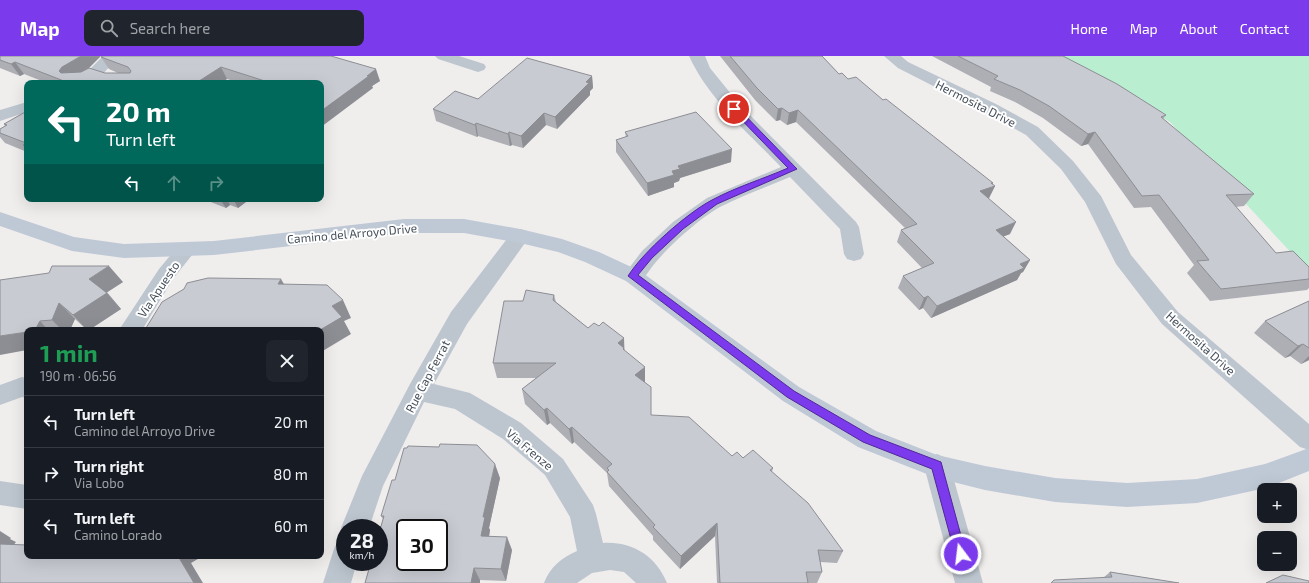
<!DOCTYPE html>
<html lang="en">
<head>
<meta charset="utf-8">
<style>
	body { margin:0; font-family:"Exo 2",sans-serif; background:#20242c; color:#f1f3f6; height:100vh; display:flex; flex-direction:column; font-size:15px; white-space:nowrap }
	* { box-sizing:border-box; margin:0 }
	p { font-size:13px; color:#9ea1a6 }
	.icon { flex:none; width:22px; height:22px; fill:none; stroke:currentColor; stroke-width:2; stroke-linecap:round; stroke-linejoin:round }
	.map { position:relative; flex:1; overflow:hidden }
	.details { position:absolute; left:24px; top:271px; width:300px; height:232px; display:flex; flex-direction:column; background:#171b24; border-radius:8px; box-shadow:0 4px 16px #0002 }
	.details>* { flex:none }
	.top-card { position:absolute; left:24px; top:24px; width:300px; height:122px; border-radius:8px; box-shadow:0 4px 16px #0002; background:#00695c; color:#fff; overflow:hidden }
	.controls { position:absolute; left:1257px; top:427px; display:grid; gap:8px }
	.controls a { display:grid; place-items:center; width:40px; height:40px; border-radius:8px; background:#171b24; box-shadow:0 4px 16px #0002; font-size:20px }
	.speed { position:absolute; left:336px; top:463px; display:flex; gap:8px; font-size:20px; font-weight:700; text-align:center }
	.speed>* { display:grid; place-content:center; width:52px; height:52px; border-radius:50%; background:#171b24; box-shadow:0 4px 16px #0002; line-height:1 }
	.speed small { font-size:10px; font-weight:400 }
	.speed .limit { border:2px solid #111; border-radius:6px; background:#fff; color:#111 }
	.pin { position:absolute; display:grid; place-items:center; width:34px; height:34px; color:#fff; margin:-17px; border:2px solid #fff; border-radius:50%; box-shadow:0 1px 4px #0007 }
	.me { position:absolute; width:44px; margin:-22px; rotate:345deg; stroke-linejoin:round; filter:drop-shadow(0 0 3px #0008) }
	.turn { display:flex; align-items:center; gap:14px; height:84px; padding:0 16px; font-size:18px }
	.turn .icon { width:52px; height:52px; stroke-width:2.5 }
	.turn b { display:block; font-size:28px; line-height:34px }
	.lanes { display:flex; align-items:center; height:38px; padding:0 16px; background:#0003; justify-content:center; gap:20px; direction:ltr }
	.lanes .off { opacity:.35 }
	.round { display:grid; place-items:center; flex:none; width:42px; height:42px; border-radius:8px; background:#20242c }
	.summary { display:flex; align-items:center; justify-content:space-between; height:68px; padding:0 16px }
	h1 { font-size:24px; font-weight:700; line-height:30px; color:#1e9e55 }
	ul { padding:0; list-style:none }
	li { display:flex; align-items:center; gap:12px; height:52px; padding:0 16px; border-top:1px solid #363941 }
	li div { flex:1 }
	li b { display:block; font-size:15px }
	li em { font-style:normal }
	header { display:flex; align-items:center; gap:24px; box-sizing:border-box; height:56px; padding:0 20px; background:#7c3aed; color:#fff }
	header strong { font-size:19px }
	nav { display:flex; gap:22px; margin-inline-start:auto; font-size:14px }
	.search { width:280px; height:36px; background:#20242c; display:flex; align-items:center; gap:10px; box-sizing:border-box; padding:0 14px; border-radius:8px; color:#9ea1a6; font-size:15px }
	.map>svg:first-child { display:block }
</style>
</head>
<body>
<header>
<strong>Map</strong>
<div class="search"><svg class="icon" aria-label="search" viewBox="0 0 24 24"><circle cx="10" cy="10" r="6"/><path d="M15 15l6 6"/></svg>Search here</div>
<nav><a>Home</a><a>Map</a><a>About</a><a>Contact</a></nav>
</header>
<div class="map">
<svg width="1309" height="527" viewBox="0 0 1309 527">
	<rect width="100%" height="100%" fill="#f0eded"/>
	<!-- green -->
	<path fill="#baeed1" d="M1047,0H1309V216L1170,66L1067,9Z"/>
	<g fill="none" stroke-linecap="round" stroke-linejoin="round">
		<!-- street -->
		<g fill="#bdc6cf" fill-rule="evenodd">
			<path d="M103,0H119L102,19L88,27H69L71,24L90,13Z"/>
			<path d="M435,0H459L484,8L486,11L484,14L478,16L438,3Z"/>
			<path d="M689,0H705L710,12L740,49L856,166L859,171L864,198L861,203L854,205L847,203L844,198L840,173L790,121C767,131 743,139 722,150C702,160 670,189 656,206C646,217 643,231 626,225L623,220L642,195L673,166L707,142L781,111C749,78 708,42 689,0Z"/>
			<path d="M884,0H901L908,6L996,48L1038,71L1073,105L1101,140L1131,199L1178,256L1309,368V394L1300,391L1162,268L1116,208L1085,146L1061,113L1026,79L984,56L898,12Z"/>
			<path d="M27,46V56L0,65V54Z"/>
			<path d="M520,173L527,175L530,180L467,268L434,328L470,337L521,367L563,403L593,449L596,458L603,487C632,485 656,500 667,527H636L624,516L610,514L592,517L577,527H544C550,511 561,502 577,495L570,461L545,419L503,383L455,353L424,346L383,430L369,472H345V480L341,472L362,420L410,328L451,256L513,175Z"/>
			<path d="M186,187L193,189L196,194L173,223L142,274H119L159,213L179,189Z"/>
			<path d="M22,321L27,322V342L22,341L0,349V329Z"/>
			<path d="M937,398L946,402L950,410L983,527H955L924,410L928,402Z"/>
			<path d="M0,425L27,429V453L0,449Z"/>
			<path d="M345,486V506H357L351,527H323L335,490Z"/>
		</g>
		<!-- secondary -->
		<path fill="#bfc9d6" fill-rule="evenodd" d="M0,156L74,181L124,188L214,185L404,163H464L520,173L562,183L599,196L640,215L799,331L876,375L937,399L985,410L1055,422L1127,427L1197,423L1265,408L1309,392V415L1266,432L1197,447L1127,451L1055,446L985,434L937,422L858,391L783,345L626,225L585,206L558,196L520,187L464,177H404L214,199L124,202L72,195L0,170Z"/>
	</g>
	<!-- wall -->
	<g fill="#adafb5">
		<path d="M0,0L89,12L105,17H118L109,13L101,1L103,0L380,25L372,30L373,32L321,27H240L227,23L220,27H47L24,18L20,20L0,12Z"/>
		<path d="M720,0H822L839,18L883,44L995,130L989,142V143L1010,178L1003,180L1030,204L1023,216L1021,217L1017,224L931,262L923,252L919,254L898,232L903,220L922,212L897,186L901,174L905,172L796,66L787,69L780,64L776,65L755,44Z"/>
		<path d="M932,0H1063L1166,59L1163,63L1254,138L1244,150L1235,151L1276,197L1309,211V232L1307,234L1210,245L1187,217L1194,209L1151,151L1134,152L1088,88L1081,90L1043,62L1015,46L990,35L991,31Z"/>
		<path d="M592,20L593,32L590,35V39L557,73L546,69L523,92L512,89L510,90L478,80L477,81L436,65L433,53L478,43Z"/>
		<path d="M27,55V96L5,87L0,81V73L5,70L4,68Z"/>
		<path d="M625,76L731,106L680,122L679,125L674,127V131L648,140L616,96V84L626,81Z"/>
		<path d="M203,143H250L238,152L230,149L226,152Z"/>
		<path d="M0,224L123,226L107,236L121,253L89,274H87L75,263L70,274H27Z"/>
		<path d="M554,239L556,246L588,272L599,270L624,282V294L645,327L651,359L732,400L743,402L773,412L772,416L843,495L837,507L820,506L822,516L817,527H717L715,480L680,513L653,484V480L609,430L607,417L574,386L572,388L550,367L547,369L525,348L522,333L536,322H497L493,307L523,245Z"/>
		<path d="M1309,245V304L1301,308L1290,300L1285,302L1254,277L1265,265Z"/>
		<path d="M500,422L489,472L490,474L489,480L512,494L506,525L480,524V527H365L383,463L381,460L395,424Z"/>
		<path d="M1110,516L1179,527L1103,522Z"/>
	</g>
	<!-- shaded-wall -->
	<g fill="#8d8e94">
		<path d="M81,0H101L89,12L70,23L59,15L62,11Z"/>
		<path d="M15,6L24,18L20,20L11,8Z"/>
		<path d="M221,11L227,23L220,27H196Z"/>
		<path d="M376,13L380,25L372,30L373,32L321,71V55Z"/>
		<path d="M592,20L593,32L590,35V39L557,73L555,61Z"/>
		<path d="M782,52L780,64L776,65L778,53Z"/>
		<path d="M798,54L796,66L787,69L789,57Z"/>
		<path d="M544,57L546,69L523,92L521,80Z"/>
		<path d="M476,67L478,80L477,81L475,69Z"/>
		<path d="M509,76L512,89L510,90L508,78Z"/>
		<path d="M1095,76L1088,88L1081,90L1088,78Z"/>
		<path d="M732,93L731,106L680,122L679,125L674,127V131L648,140L647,127L672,115L678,110Z"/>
		<path d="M991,127H993L991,132L995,130L989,142L975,148L980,135Z"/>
		<path d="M220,143H227L230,149L226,152Z"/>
		<path d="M233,143H250L238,152Z"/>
		<path d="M1016,166L1010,178L990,186L996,174Z"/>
		<path d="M1030,204L1023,216L1021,217L1017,224L931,262L937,250L1020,208Z"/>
		<path d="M109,210L123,226L103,239L89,223Z"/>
		<path d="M281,223L291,240L278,228Z"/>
		<path d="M107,237L121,253L89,274H87L73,259Z"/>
		<path d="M928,240L923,252L919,254L924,242Z"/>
		<path d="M343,244L351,262L344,265L351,278L321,296V274H320L332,250Z"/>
		<path d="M59,247L75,263L70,274H62L52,264Z"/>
		<path d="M40,265L48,274H35Z"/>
		<path d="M27,276V294L0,299V280Z"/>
		<path d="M624,282L625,308L618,287Z"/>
		<path d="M1303,288L1290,300L1285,302L1298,290Z"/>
		<path d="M1309,300V304L1301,308Z"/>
		<path d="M645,311V327L636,335L635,319Z"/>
		<path d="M547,352L550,367L547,369L544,354Z"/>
		<path d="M572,371L574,386L572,388L569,373Z"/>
		<path d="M495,408L500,422L489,472L490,474L487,493L481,480L483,461Z"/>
		<path d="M717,467L715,480L680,513L681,500Z"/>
		<path d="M0,475L11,482L10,483L16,486L4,501L0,499Z"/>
		<path d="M507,481L512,494L506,525L501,513Z"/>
		<path d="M178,500H203L191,507L203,527H194Z"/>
		<path d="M474,512L480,524V527H471Z"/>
	</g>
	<!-- building -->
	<g fill="#c9cbd3" stroke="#8d8e94" fill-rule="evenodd">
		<path d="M0,0H81L62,11L59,15L61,17L81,16L89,12L105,17H130L131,15L128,11L101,1L103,0H331L376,13L367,20H369L321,55V27H271L221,11L196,27H69L15,6L11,8L0,4Z"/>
		<path d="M730,0H822L839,18L842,17L848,23L856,21L883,44L886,43L993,127H991L995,130L980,135L1016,166L996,174L1030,204L1020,208L1024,212L937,250L928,240L924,242L903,220L934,207L901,174L917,168L798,54L789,57L782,52L778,53L757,32Z"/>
		<path d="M958,0H1063L1117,28L1166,59L1161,61L1254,138L1226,139L1276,197L1293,195L1309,211V223L1221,233L1197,205L1209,204L1159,139L1142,140L1095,76L1088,78L1049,50L1020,34L994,23L998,20Z"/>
		<path d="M527,2L592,20L586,26L589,27L555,61L544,57L521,80L509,76L508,78L476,67L475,69L433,53L455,35L478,43Z"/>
		<path d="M27,55V90L23,89L26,87L0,77V73L7,69L4,68Z"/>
		<path d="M696,56L732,93L678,110L680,113L672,115L674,119L647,127L616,84L628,80L625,76Z"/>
		<path d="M52,210H109L89,223L107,237L73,259L59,247L52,264L40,265L35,274H27V276L0,280V224L49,217Z"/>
		<path d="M208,222L281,223L278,228L327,229L343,244L332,250L342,261L320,274H148L149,272H146L162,246L184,233L187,227Z"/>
		<path d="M526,234L554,239L553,244L588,272L594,267L599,270L603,266L624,282L618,287L624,292L623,293L645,311L635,319L651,331V359L689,361L732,400L737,396L743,402L753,394L773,412L770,414L808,447L843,495L818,494L822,516H806L808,527H720L717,467L681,500L653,471L655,469L607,416L609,414L607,412L612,408L572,371L569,373L547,352L544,354L522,333L556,307H493L504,245H523Z"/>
		<path d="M1309,245V292L1303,288L1298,290L1265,265Z"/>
		<path d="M440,388L477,389L495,408L483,461H485L481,480L507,481L501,513L474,512L471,527H365L371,506H379V477L384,460H381L392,424H395L404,392H407L408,390L439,391ZM405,472H439V506H405Z"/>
		<path d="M0,488L27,489V500H178L194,527H0Z"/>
		<path d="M1110,516L1179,527H1051L1054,524L1112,521Z"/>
		<path d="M1283,519L1309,525V527H1266Z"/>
	</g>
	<!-- route -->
	<path fill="#7c3aed" stroke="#51269a" d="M732,51H737L797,113L717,148L683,173L652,202L638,219L794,335L870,379L941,406L966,498L965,502L961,503L957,502L955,498L932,413L863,386L787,341L628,220C643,196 687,157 712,144C736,131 763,123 788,112L732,54Z"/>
	<g text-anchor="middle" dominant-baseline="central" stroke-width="4" stroke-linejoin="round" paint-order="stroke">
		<!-- street labels -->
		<g font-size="12" fill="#454f5a" stroke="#fff">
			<text transform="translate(976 47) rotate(27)">Hermosita Drive</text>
			<text transform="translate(352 177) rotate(-5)">Camino del Arroyo Drive</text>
			<text transform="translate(158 233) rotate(-56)">Via Apuesto</text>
			<text transform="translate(1201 287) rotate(42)">Hermosita Drive</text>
			<text transform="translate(427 320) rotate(-62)">Rue Cap Ferrat</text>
			<text transform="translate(530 393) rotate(40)">Via Frenze</text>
		</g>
	</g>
</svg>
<div class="controls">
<a>+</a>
<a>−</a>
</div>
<div class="speed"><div>28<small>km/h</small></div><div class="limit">30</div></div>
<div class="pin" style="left:734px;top:53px;background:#d93025"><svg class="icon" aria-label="arrive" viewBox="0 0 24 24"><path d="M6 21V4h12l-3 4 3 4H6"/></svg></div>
<svg class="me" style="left:961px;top:498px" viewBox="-20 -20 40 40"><circle r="17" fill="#7c3aed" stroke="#fff" stroke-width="3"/><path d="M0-11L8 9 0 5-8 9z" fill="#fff"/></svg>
<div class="top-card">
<div class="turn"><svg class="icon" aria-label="left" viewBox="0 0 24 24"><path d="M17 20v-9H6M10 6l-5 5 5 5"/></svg><div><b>20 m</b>Turn left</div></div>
<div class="lanes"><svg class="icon" aria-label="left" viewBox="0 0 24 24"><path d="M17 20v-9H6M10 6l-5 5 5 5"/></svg><svg class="icon off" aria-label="ahead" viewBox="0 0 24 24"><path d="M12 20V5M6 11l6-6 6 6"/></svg><svg class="icon off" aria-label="right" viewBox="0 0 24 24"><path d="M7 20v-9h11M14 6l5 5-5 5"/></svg></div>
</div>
<section class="details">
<div class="summary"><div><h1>1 min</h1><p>190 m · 06:56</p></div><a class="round"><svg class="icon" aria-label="close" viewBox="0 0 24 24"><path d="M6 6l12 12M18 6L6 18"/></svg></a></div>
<ul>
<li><svg class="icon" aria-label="left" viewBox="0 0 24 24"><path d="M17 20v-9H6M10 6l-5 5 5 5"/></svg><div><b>Turn left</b><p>Camino del Arroyo Drive</p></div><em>20 m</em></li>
<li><svg class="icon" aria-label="right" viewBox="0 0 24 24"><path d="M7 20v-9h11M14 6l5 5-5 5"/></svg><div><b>Turn right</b><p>Via Lobo</p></div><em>80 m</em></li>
<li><svg class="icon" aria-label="left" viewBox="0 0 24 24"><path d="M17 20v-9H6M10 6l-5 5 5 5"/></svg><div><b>Turn left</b><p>Camino Lorado</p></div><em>60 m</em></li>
</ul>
</section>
</div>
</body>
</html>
